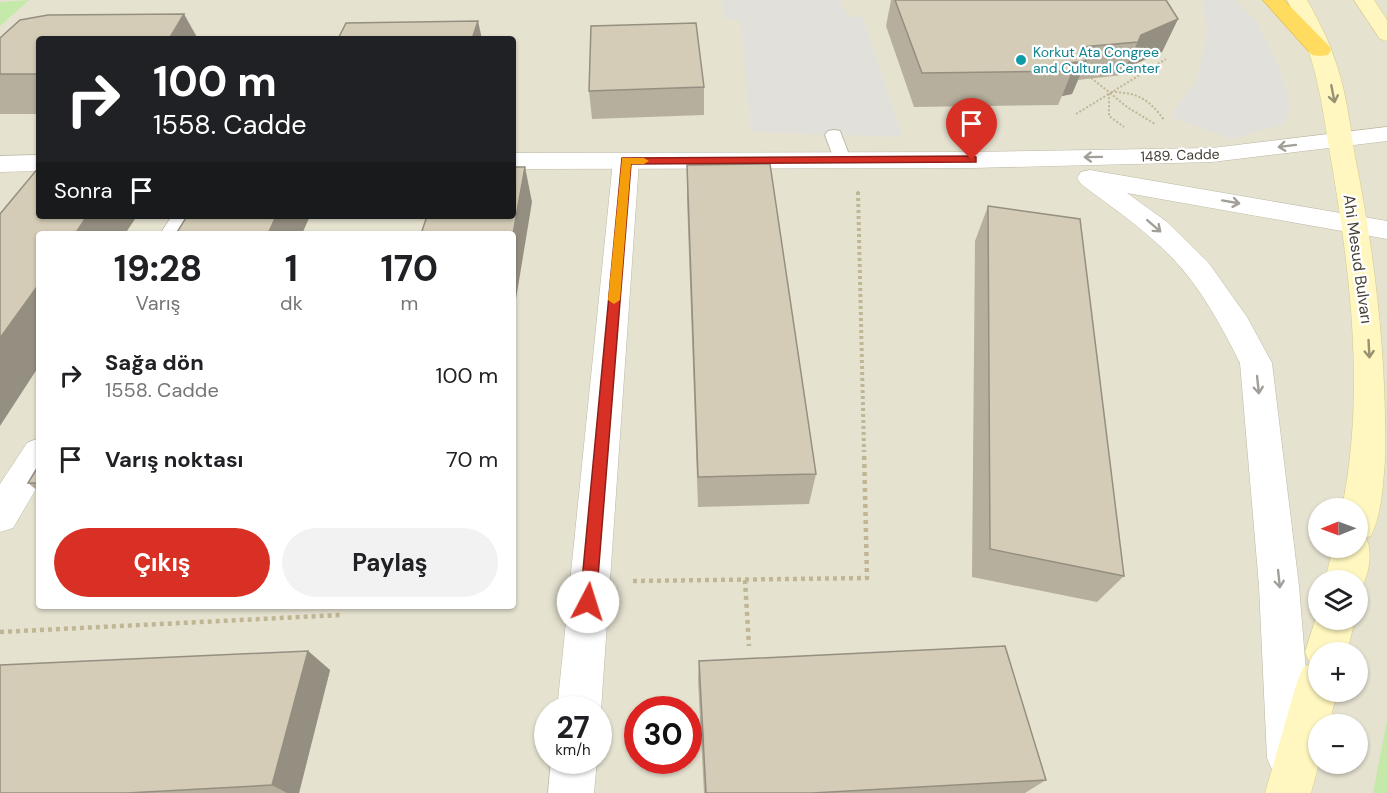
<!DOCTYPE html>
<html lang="tr">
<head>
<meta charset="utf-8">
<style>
	body { margin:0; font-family:"DM Sans",sans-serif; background:#f2f2f2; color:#202124; height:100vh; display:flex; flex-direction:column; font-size:22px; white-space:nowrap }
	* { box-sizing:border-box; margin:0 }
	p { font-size:20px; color:#757577 }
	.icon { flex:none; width:33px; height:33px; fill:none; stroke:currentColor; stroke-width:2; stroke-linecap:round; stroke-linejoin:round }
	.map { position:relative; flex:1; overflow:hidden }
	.details { position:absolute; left:36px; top:231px; width:480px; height:378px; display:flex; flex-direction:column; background:#fff; border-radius:6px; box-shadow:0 2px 4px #0004 }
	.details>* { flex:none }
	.top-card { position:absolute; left:36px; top:36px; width:480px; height:183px; border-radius:6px; box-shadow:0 2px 4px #0004; background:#202124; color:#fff; overflow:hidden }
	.needle { width:39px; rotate:269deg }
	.buttons { position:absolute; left:1308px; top:498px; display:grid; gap:12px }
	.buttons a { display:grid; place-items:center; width:60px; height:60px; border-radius:50%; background:#fff; box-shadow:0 2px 4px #0004; font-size:30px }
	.speed { position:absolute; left:534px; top:696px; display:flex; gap:12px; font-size:30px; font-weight:700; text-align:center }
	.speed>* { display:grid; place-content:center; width:78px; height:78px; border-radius:50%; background:#fff; box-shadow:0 2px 4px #0004; line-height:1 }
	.speed small { font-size:15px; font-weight:400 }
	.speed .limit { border:9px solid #d22; background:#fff; color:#111 }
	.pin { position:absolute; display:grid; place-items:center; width:51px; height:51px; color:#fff; margin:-62px -26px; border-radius:50% 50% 50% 0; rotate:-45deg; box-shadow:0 0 6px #0007 }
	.pin .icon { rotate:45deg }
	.me { position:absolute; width:66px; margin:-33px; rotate:5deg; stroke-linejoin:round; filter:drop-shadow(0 0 4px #0008) }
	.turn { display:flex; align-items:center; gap:21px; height:126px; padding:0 18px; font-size:27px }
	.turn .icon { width:78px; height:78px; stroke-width:2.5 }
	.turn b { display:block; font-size:42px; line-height:51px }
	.then { display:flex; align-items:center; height:57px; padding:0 18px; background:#0003; gap:12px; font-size:22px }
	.eta { display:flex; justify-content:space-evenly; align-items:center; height:102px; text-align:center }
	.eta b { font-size:36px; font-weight:700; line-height:42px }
	.primary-button { display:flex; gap:12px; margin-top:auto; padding:12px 18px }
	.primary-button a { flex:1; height:69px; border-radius:36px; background:#d93025; color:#fff; font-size:24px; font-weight:700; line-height:69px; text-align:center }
	.primary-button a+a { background:#f2f2f2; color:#202124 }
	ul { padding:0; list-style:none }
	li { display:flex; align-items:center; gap:18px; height:84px; padding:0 18px }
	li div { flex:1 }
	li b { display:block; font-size:22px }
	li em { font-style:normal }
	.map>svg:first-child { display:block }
</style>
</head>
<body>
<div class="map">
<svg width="1387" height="793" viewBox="0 0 1387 793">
	<rect width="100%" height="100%" fill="#f2efe2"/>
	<!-- residential -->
	<path fill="#e6e2d0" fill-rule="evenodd" d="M0,0H1387V793H0ZM39,39H513V216H39ZM39,234H513V606H39ZM1318,508H1358V548H1318ZM1318,580H1358V620H1318ZM1318,652H1358V692H1318ZM548,710H598V760H548ZM638,710H688V760H638ZM1318,724H1358V764H1318Z"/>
	<!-- green -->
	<g fill="#c5e9a8">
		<path d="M29,0L0,26V2Z"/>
		<path d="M1387,721V793H1373Z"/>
	</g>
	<!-- parking -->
	<g fill="#e2e0db">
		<path d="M722,0H839L848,17H863L903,137L751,132L740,20L724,19Z"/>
		<path d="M1202,0H1234L1256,21L1278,65L1290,104L1285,124L1231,139L1170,117L1197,79L1207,31Z"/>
	</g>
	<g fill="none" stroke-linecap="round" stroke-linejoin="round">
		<!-- service casing -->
		<g stroke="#beb8a5" stroke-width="2">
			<path id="service" d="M834,130L840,131L851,160L848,164H836L825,135L828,131Z"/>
		</g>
		<!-- minor casing -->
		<g stroke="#beb8a5" stroke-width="1">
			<g id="minor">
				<path d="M626,153L635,156L639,161L601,710L598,716V710H557L613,161L617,156Z"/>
				<path d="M172,216H198L188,234H160Z"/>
				<path d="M39,438V484L13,528L0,532V484L27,443Z"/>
				<path d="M551,760H597L594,793H548Z"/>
			</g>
		</g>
		<!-- tertiary casing -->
		<g stroke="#beb8a5" stroke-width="1">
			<g id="tertiary">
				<path d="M1387,127V141L1212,162L972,168L513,169V153L972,152L1212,148Z"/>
				<path d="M39,155V171L0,172V156Z"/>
				<path d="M1090,170L1387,221V239L1127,193L1167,222L1208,262L1247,317L1272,363L1299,586L1313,758L1306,774L1290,781L1274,774L1267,758L1259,586L1240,363C1225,333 1209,303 1188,276C1159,239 1118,212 1081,184L1077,178L1081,172Z"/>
			</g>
		</g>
		<!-- secondary casing -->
		<g stroke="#d4ca8f" stroke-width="1">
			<g id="secondary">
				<path d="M1287,0H1307C1319,21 1330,43 1337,66C1347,96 1350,126 1355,156C1375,257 1387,357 1385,460C1383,485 1382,513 1371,536L1366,538C1374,553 1368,580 1358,593V580H1325L1333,548H1358V508H1342C1365,394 1351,279 1332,165C1321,101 1318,60 1287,0Z"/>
				<path d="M1354,0H1374L1387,20V41L1380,39Z"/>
				<path d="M1318,611V620H1355L1347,652H1318V692H1337L1329,724H1318L1319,764L1311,793H1265L1297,682L1303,667L1310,664L1305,652Z"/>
			</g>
		</g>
		<!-- motorway casing -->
		<g stroke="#e4b42a" stroke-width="1">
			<path id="motorway" d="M1263,0H1284L1328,45L1331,50L1328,55L1320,56L1312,55Z"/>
		</g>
		<!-- path-far2 -->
		<g stroke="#c0b695" stroke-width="2" stroke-dasharray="2 2" stroke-linecap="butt">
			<path d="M1091,78L1109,92V116L1124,127"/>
			<path d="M1111,92C1137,92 1149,99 1164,120"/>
			<path d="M1110,93L1127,107L1155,124"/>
			<path d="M1076,114L1166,59"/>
			<path d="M858,191V194"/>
		</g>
		<!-- path-far1 -->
		<path stroke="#c0b695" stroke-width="4" stroke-dasharray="3 3" stroke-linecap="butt" d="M858,192L864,451"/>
		<!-- path -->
		<g stroke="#c0b695" stroke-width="4.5" stroke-dasharray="4 4" stroke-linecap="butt">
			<path d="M745,580L749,646"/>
			<path d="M633,581L867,578L864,450"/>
			<path d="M0,632L341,615"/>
		</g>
		<!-- service -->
		<use href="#service" fill="#fff" fill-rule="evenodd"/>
		<!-- minor -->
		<use href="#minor" fill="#fff" fill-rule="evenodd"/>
		<!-- tertiary -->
		<use href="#tertiary" fill="#fff" fill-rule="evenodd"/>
		<!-- secondary -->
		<use href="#secondary" fill="#fff7bf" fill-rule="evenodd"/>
		<!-- motorway -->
		<use href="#motorway" fill="#ffdb60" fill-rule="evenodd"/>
	</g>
	<!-- wall -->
	<g fill="#b6af9d">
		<path d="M891,0H1166L1178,19L1162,52L1126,68L1122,75L1078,80L1072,94L1062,96L1058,105L914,107L886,26Z"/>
		<path d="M0,38L39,39V114H0Z"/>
		<path d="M704,87V115L592,119L589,91Z"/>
		<path d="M687,165L816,474L809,504L698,507L687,200Z"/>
		<path d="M988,206L1124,576L1097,602L972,577L975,241Z"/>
		<path d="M39,465V492L28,483Z"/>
		<path d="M308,651L330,670L299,793H0Z"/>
		<path d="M699,661L1046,780L1025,793H704L698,680Z"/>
	</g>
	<!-- shaded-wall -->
	<g fill="#948f80">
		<path d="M184,14L198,39H169Z"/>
		<path d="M1178,19L1162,52L1126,68L1122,75L1141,35Z"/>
		<path d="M478,21L482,39H472Z"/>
		<path d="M1086,61L1072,94L1062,96L1072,71L1067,63Z"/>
		<path d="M525,167L532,202L513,317V234Z"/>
		<path d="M87,216H137L125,234H75Z"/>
		<path d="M276,216H310L302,234H268Z"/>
		<path d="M39,284V366L0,426V338Z"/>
		<path d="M308,651L330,670L299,793H287L272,785Z"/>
	</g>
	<!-- building -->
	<g fill="#d4ccb7" stroke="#948f80" stroke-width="1.5">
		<path d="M895,0H1166L1178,19L1141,35L1138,42L1082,47L1086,61L1067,63L1072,71L922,73Z"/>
		<path d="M184,14L169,39H39V74H0V38L20,20L48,15Z"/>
		<path d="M478,21L472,39H338L346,23Z"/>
		<path d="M696,23L704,87L589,91L591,26Z"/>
		<path d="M770,164L816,474L698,477L687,165Z"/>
		<path d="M39,167V216H87L75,234H39V284L0,338V214Z"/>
		<path d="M513,167H525L513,234H421L427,216H513Z"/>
		<path d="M988,206L1080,219L1124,576L990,549Z"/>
		<path d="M187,216H276L268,234H176Z"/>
		<path d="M39,465V483H28Z"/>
		<path d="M1005,646L1046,780L812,793H706L699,661Z"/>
		<path d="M308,651L272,785L127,793H0V665Z"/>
	</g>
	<!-- one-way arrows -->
	<defs><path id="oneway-shaft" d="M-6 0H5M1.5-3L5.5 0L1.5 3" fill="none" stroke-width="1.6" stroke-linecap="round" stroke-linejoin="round" transform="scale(1.5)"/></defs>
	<g stroke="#989272">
		<use href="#oneway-shaft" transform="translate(1333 94) rotate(79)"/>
		<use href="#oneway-shaft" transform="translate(1369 349) rotate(87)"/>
	</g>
	<g stroke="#a29f99">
		<use href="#oneway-shaft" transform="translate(1287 146) rotate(173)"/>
		<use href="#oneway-shaft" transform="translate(1093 157) rotate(179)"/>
		<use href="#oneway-shaft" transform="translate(1231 202) rotate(10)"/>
		<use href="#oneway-shaft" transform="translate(1154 226) rotate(41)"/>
		<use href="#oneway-shaft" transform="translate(1258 385) rotate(84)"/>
		<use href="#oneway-shaft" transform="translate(1279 579) rotate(84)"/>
	</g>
	<!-- route -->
	<path fill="#d93025" stroke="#8d1f18" stroke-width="1.5" d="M972,156L976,157V162L631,164L596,602L594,608L588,610L582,608L580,602L622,158Z"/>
	<!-- slow -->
	<path fill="#f59e0b" d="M622,158H644L649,161L644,164H631L620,300L614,304L608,300Z"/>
	<!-- markers -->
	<circle fill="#0f9aa8" stroke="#fff" stroke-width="2" cx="1021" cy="60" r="6"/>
	<g text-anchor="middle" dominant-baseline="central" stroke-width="4.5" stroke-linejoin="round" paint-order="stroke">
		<!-- far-culture labels -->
		<g font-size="14" fill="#0d838f" stroke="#fff" text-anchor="start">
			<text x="1033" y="52">Korkut Ata Congree<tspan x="1033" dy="16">and Cultural Center</tspan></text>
		</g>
		<!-- far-street labels -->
		<g font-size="14" fill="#443f33" stroke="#fff">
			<text transform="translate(1180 155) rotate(-2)">1489. Cadde</text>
		</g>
		<!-- street labels -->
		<g font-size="16" fill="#443f33" stroke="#fff">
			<text transform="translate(1358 259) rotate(82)">Ahi Mesud Bulvarı</text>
		</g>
	</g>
</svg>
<div class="buttons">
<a><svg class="needle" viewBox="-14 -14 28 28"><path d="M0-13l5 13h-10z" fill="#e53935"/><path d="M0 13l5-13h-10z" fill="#757577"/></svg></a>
<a><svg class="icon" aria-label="layers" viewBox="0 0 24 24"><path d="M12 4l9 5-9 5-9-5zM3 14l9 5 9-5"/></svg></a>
<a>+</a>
<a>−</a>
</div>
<div class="speed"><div>27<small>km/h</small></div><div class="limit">30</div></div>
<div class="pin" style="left:972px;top:160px;background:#d93025"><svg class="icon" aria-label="arrive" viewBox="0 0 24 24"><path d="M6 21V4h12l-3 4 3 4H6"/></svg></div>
<svg class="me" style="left:588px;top:602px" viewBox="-20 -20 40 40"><circle r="19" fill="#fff"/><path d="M0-13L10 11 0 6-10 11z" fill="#d93025"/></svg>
<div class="top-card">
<div class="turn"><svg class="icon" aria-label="right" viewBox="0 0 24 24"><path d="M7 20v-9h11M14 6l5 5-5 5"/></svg><div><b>100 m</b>1558. Cadde</div></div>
<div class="then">Sonra<svg class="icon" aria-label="arrive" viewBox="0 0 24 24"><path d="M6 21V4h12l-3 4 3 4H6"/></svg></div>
</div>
<section class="details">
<div class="eta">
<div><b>19:28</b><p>Varış</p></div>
<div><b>1</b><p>dk</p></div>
<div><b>170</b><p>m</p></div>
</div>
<ul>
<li><svg class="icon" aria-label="right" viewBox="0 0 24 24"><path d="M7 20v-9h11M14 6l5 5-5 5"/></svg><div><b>Sağa dön</b><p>1558. Cadde</p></div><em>100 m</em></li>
<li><svg class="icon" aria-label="arrive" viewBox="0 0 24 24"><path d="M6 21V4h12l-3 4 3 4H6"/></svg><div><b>Varış noktası</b></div><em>70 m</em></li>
</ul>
<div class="primary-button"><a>Çıkış</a><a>Paylaş</a></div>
</section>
</div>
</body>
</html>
